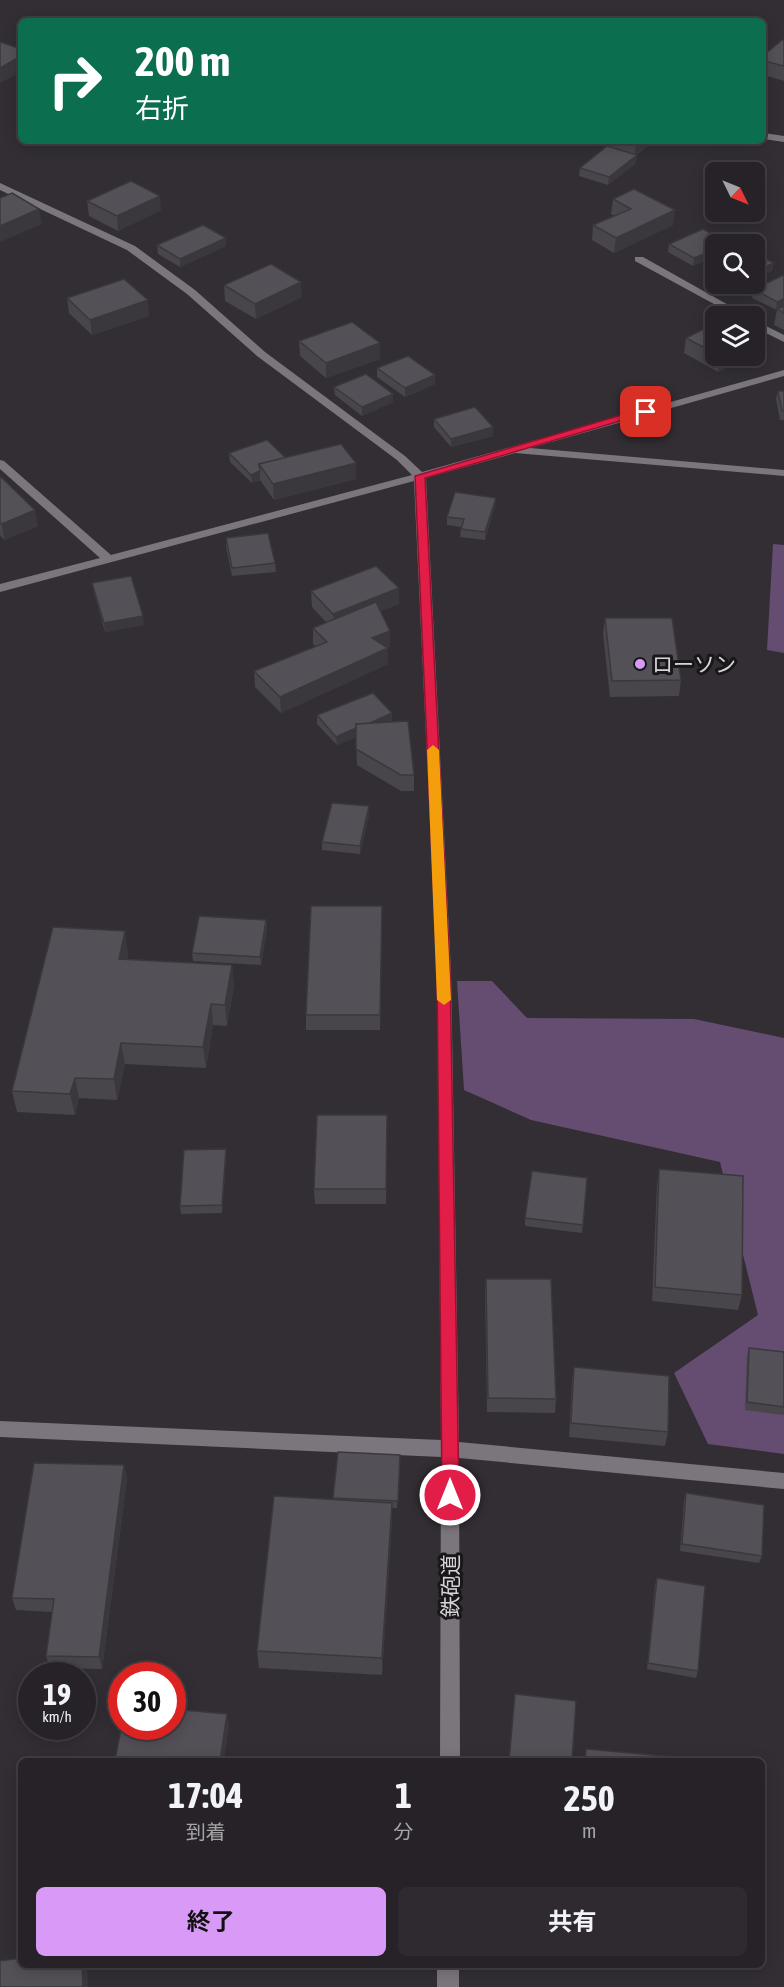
<!DOCTYPE html>
<html lang="ja">
<head>
<meta charset="utf-8">
<style>
	body { margin:0; font-family:"Asap Condensed","Noto Sans JP",sans-serif; background:#2e2a2f; color:#f1f3f6; height:100vh; display:flex; flex-direction:column; font-size:22px; white-space:nowrap }
	* { box-sizing:border-box; margin:0 }
	p { font-size:20px; color:#a4a4a7 }
	.icon { flex:none; width:33px; height:33px; fill:none; stroke:currentColor; stroke-width:2; stroke-linecap:round; stroke-linejoin:round }
	.map { position:relative; flex:1; overflow:hidden }
	.details { position:absolute; left:18px; top:1758px; width:747px; height:210px; display:flex; flex-direction:column; background:#262227; border-radius:9px; box-shadow:0 3px 15px #0003,0 0 0 2px #423f44 }
	.details>* { flex:none }
	.hud { position:absolute; left:18px; top:18px; width:748px; height:126px; border-radius:9px; box-shadow:0 3px 15px #0003,0 0 0 2px #423f44; background:#0b6e4f; color:#fff; overflow:hidden }
	.needle { width:39px; rotate:133deg }
	.controls { position:absolute; left:705px; top:162px; display:grid; gap:12px }
	.controls a { display:grid; place-items:center; width:60px; height:60px; border-radius:9px; background:#262227; box-shadow:0 3px 15px #0003,0 0 0 2px #423f44; font-size:30px }
	.speed { position:absolute; left:18px; top:1662px; display:flex; gap:12px; font-size:30px; font-weight:700; text-align:center }
	.speed>* { display:grid; place-content:center; width:78px; height:78px; border-radius:50%; background:#262227; box-shadow:0 3px 15px #0003,0 0 0 2px #423f44; line-height:1 }
	.speed small { font-size:15px; font-weight:400 }
	.speed .limit { border:9px solid #d22; background:#fff; color:#111 }
	.pin { position:absolute; display:grid; place-items:center; width:51px; height:51px; color:#fff; margin:-26px; border-radius:12px; box-shadow:0 3px 9px #0006 }
	.me { position:absolute; width:66px; margin:-33px; rotate:0deg; stroke-linejoin:round; filter:drop-shadow(0 0 4px #0008) }
	.turn { display:flex; align-items:center; gap:21px; height:126px; padding:0 18px; font-size:27px }
	.turn .icon { width:78px; height:78px; stroke-width:2.5 }
	.turn b { display:block; font-size:42px; line-height:51px }
	.eta { display:flex; justify-content:space-evenly; align-items:center; height:102px; text-align:center }
	.eta b { font-size:36px; font-weight:700; line-height:42px }
	.cta { display:flex; gap:12px; margin-top:auto; padding:12px 18px }
	.cta a { flex:1; height:69px; border-radius:9px; background:#d99af7; color:#111; font-size:24px; font-weight:700; line-height:69px; text-align:center }
	.cta a+a { background:#2e2a2f; color:#f1f3f6 }
	.map>svg:first-child { display:block }
</style>
</head>
<body>
<div class="map">
<svg width="784" height="1987" viewBox="0 0 784 1987">
	<rect width="100%" height="100%" fill="#322e34"/>
	<!-- green -->
	<g fill="#644d70">
		<path d="M773,544L784,545V653L767,650Z"/>
		<path d="M457,981H492L527,1018L694,1019L784,1038V1454L708,1444L674,1373L758,1315L720,1162L531,1120L464,1090Z"/>
	</g>
	<g fill="none" stroke-linecap="round" stroke-linejoin="round">
		<!-- minor -->
		<g fill="#7b767d" fill-rule="evenodd">
			<path d="M764,133L784,136V142L764,139Z"/>
			<path d="M0,183L135,246L195,290L265,352L405,456L422,472L784,370V376L530,448L784,470V476L515,453L426,478L451,971L459,1442L784,1473V1489L459,1458L460,1761H440L441,1457L0,1437V1421L441,1440L437,971L414,481L0,592V584L100,558L0,469V460L4,461L111,555L412,475L397,460L257,356L187,294L127,250L0,190Z"/>
			<path d="M635,257H643L748,316H736L635,261Z"/>
			<path d="M754,320L784,335V342L754,327Z"/>
			<rect x="437" y="1965" width="22" height="22"/>
		</g>
	</g>
	<!-- wall -->
	<g fill="#48454b">
		<path d="M784,40V81L764,75V55Z"/>
		<path d="M603,141H654L636,155V163L608,185L579,176L580,168L607,147L603,145Z"/>
		<path d="M613,199L673,225L614,253L592,240L593,225L615,216L611,214Z"/>
		<path d="M87,201L161,210L118,231L89,216Z"/>
		<path d="M226,238V246L180,267L158,254L157,245Z"/>
		<path d="M669,244H716V256L693,266L668,252Z"/>
		<path d="M716,267V279L711,276L712,268Z"/>
		<path d="M784,275V330L774,325L777,310L752,298L754,289Z"/>
		<path d="M724,284H746L734,289Z"/>
		<path d="M224,285L302,297L256,319L225,301Z"/>
		<path d="M67,298L149,316L92,335L69,313Z"/>
		<path d="M716,323V356H747V359L718,372L684,353L686,338Z"/>
		<path d="M299,341L380,343V359L326,378L300,356Z"/>
		<path d="M377,368L435,384L405,397L377,377Z"/>
		<path d="M334,387L393,402L362,416L335,395Z"/>
		<path d="M778,391H784V420H780L776,399Z"/>
		<path d="M434,419L493,427V436L451,447L434,427Z"/>
		<path d="M229,453L286,458L356,479L274,500L260,480L252,483L230,462Z"/>
		<path d="M0,476L38,526L4,540L0,535Z"/>
		<path d="M495,506L485,540L460,537L461,527L447,525V517Z"/>
		<path d="M226,538L275,563L276,572L232,576L226,547Z"/>
		<path d="M92,583L144,625L105,632L94,592Z"/>
		<path d="M311,591L399,604L381,611L390,647L388,648V664L281,713L255,687L254,671L316,646L313,644V628L326,622L312,607Z"/>
		<path d="M605,618L681,680L679,696L610,697L603,634Z"/>
		<path d="M317,715L392,722L414,775V791H401L357,765L356,737L337,745L317,724Z"/>
		<path d="M369,806V815L360,854L322,850V842Z"/>
		<path d="M266,920L267,929L261,965L193,961L192,953Z"/>
		<path d="M382,922L380,1030H306V1015Z"/>
		<path d="M128,952L127,959L232,965L234,986L227,1026L213,1025L206,1068L125,1064L117,1100L79,1098L75,1115L17,1112L12,1091Z"/>
		<path d="M387,1115L386,1204H315L314,1189Z"/>
		<path d="M226,1149V1157L222,1213L181,1214L180,1206Z"/>
		<path d="M659,1169L742,1295L738,1310L652,1301L657,1184Z"/>
		<path d="M587,1178L582,1233L525,1226V1218Z"/>
		<path d="M486,1279L556,1399L555,1413L487,1412L485,1293Z"/>
		<path d="M749,1348L784,1352V1415L745,1410L747,1355Z"/>
		<path d="M574,1367L668,1432L665,1446L569,1437L572,1382Z"/>
		<path d="M338,1452L400,1463L397,1508H392V1521L382,1675L259,1668L257,1651L334,1499Z"/>
		<path d="M124,1465L127,1479L102,1669L50,1668L46,1656L52,1612L16,1610L12,1598Z"/>
		<path d="M686,1493L762,1556L759,1563L680,1551L684,1500Z"/>
		<path d="M657,1578L698,1671L696,1678L647,1669L655,1585Z"/>
	</g>
	<!-- shaded-wall -->
	<g fill="#3b383d">
		<path d="M21,56V72L0,83V68Z"/>
		<path d="M636,141H654L635,155Z"/>
		<path d="M637,155L636,163L608,185L609,177Z"/>
		<path d="M160,196L161,210L118,231L117,216Z"/>
		<path d="M39,209L42,224L0,242V226Z"/>
		<path d="M675,210L673,225L614,253L616,238Z"/>
		<path d="M226,238V246L180,267V259Z"/>
		<path d="M716,249V256L693,266L694,258Z"/>
		<path d="M774,263L772,271L754,280V272Z"/>
		<path d="M301,282L302,297L256,319L255,304Z"/>
		<path d="M735,284H746L734,289Z"/>
		<path d="M784,299V307L776,310L777,302Z"/>
		<path d="M148,300L149,316L92,335L90,320Z"/>
		<path d="M764,327L761,343L754,346V332Z"/>
		<path d="M380,343V359L326,378V363Z"/>
		<path d="M723,356H747V359L718,372L721,357Z"/>
		<path d="M435,375V384L405,397V388Z"/>
		<path d="M393,394V402L362,416V407Z"/>
		<path d="M493,427V436L451,447V439Z"/>
		<path d="M356,463V479L274,500L273,484Z"/>
		<path d="M260,471V480L252,483L251,475Z"/>
		<path d="M496,498L495,506L485,540V532Z"/>
		<path d="M35,510L38,526L4,540L2,524Z"/>
		<path d="M399,588V604L334,629L333,614Z"/>
		<path d="M143,616L144,625L105,632L104,623Z"/>
		<path d="M390,631V647L372,654V638Z"/>
		<path d="M388,648V664L281,713L280,697Z"/>
		<path d="M392,713V722L337,745L336,737Z"/>
		<path d="M369,806V815L360,854V846Z"/>
		<path d="M266,920L267,929L261,965L260,957Z"/>
		<path d="M125,931L128,952L122,980L119,959Z"/>
		<path d="M232,965L234,986L227,1026L225,1005Z"/>
		<path d="M211,1004L213,1025L206,1068L203,1047Z"/>
		<path d="M121,1043L125,1064L117,1100L114,1079Z"/>
		<path d="M75,1078L79,1098L75,1115L70,1094Z"/>
		<path d="M226,1149V1157L222,1213V1205Z"/>
		<path d="M124,1465L127,1479L102,1669L99,1657Z"/>
		<path d="M392,1503V1521L382,1675V1658Z"/>
		<path d="M227,1714L229,1726L224,1761H220Z"/>
		<path d="M82,1965H87L88,1987H83Z"/>
	</g>
	<!-- building -->
	<g fill="#545057" stroke="#3b383d" stroke-width="1.5">
		<path d="M782,40H784V66L764,61V55Z"/>
		<path d="M0,42L21,49V56L0,68Z"/>
		<path d="M607,146L637,155L609,177L580,168Z"/>
		<path d="M131,181L160,196L117,216L87,201Z"/>
		<path d="M634,189L675,210L616,238L593,225L631,209L613,199Z"/>
		<path d="M12,193L39,209L0,226V198Z"/>
		<path d="M203,225L226,238L180,259L157,245Z"/>
		<path d="M703,229L728,243L725,244H716V249L694,258L669,244Z"/>
		<path d="M754,253L774,263L754,272Z"/>
		<path d="M271,264L301,282L255,304L224,285Z"/>
		<path d="M784,275V299L777,302L754,289Z"/>
		<path d="M124,279L148,300L90,320L67,298Z"/>
		<path d="M784,306V313L777,309Z"/>
		<path d="M737,312L744,316H729Z"/>
		<path d="M352,322L380,343L326,363L299,341Z"/>
		<path d="M754,322L764,327L754,332Z"/>
		<path d="M716,323V354L686,338Z"/>
		<path d="M408,356L435,375L405,388L377,368Z"/>
		<path d="M366,374L393,394L362,407L334,387Z"/>
		<path d="M778,391H784V411H782Z"/>
		<path d="M475,407L493,427L451,439L434,419Z"/>
		<path d="M267,440L286,458L259,464L260,471L251,475L229,453Z"/>
		<path d="M341,444L356,463L273,484L259,464Z"/>
		<path d="M0,476L35,510L2,524L0,522Z"/>
		<path d="M455,492L496,498L485,532L461,529L464,519L447,517Z"/>
		<path d="M268,533L275,563L232,568L226,538Z"/>
		<path d="M376,566L399,588L333,614L311,591Z"/>
		<path d="M131,576L143,616L104,623L92,583Z"/>
		<path d="M376,602L390,631L372,638L388,648L280,697L254,671L327,642L313,628Z"/>
		<path d="M605,618H672L681,680L612,681Z"/>
		<path d="M373,693L392,713L368,724H356V728L336,737L317,715Z"/>
		<path d="M408,721L414,775H401L356,749V724Z"/>
		<path d="M332,803L369,806L360,846L322,842Z"/>
		<path d="M311,906H382L380,1015H306Z"/>
		<path d="M199,916L266,920L260,957L192,953Z"/>
		<path d="M53,927L125,931L119,959L232,965L225,1005L211,1004L203,1047L121,1043L114,1079L75,1078L70,1094L12,1091Z"/>
		<path d="M317,1115H387L386,1189H314Z"/>
		<path d="M226,1149L222,1205L180,1206L184,1150Z"/>
		<path d="M659,1169L743,1176L742,1295L655,1287Z"/>
		<path d="M532,1171L587,1178L583,1225L525,1218Z"/>
		<path d="M486,1279H551L556,1399L488,1398Z"/>
		<path d="M749,1348L784,1352V1407L747,1402Z"/>
		<path d="M574,1367L669,1376L668,1432L571,1423Z"/>
		<path d="M338,1452L400,1455L398,1501L333,1498Z"/>
		<path d="M34,1463L124,1465L99,1657L46,1656L54,1599L12,1598Z"/>
		<path d="M686,1493L764,1505L762,1556L682,1544Z"/>
		<path d="M274,1496L392,1503L382,1658L257,1651Z"/>
		<path d="M657,1578L705,1586L698,1671L648,1663Z"/>
		<path d="M515,1694L576,1701L572,1761H509Z"/>
		<path d="M172,1709L227,1714L220,1761H126L115,1760L122,1724V1726H172Z"/>
		<path d="M586,1749L720,1761H585Z"/>
		<path d="M21,1958V1965H82L83,1987H0V1961Z"/>
	</g>
	<!-- route -->
	<path fill="#e11d48" stroke="#92132f" stroke-width="1.5" d="M642,409L651,412L425,478L450,970L459,1495L456,1501L450,1503L444,1501L442,1495L437,970L415,476Z"/>
	<!-- slow -->
	<path fill="#f59e0b" d="M433,745L439,750L451,1000L444,1005L437,1000L427,750Z"/>
	<!-- markers -->
	<circle fill="#d99af7" stroke="#19171a" stroke-width="2" cx="640" cy="664" r="6"/>
	<g text-anchor="middle" dominant-baseline="central" stroke-width="6" stroke-linejoin="round" paint-order="stroke">
		<!-- poi labels -->
		<g font-size="21" fill="#d8d5d9" stroke="#19171a" text-anchor="start">
			<text x="652" y="664">ローソン</text>
		</g>
		<!-- street labels -->
		<g font-size="21" fill="#d8d5d9" stroke="#19171a">
			<text transform="translate(450 1586) rotate(-90)">鉄砲道</text>
		</g>
	</g>
</svg>
<div class="controls">
<a><svg class="needle" viewBox="-14 -14 28 28"><path d="M0-13l5 13h-10z" fill="#e53935"/><path d="M0 13l5-13h-10z" fill="#a4a4a7"/></svg></a>
<a><svg class="icon" aria-label="search" viewBox="0 0 24 24"><circle cx="10" cy="10" r="6"/><path d="M15 15l6 6"/></svg></a>
<a><svg class="icon" aria-label="layers" viewBox="0 0 24 24"><path d="M12 4l9 5-9 5-9-5zM3 14l9 5 9-5"/></svg></a>
</div>
<div class="speed"><div>19<small>km/h</small></div><div class="limit">30</div></div>
<div class="pin" style="left:646px;top:412px;background:#d93025"><svg class="icon" aria-label="arrive" viewBox="0 0 24 24"><path d="M6 21V4h12l-3 4 3 4H6"/></svg></div>
<svg class="me" style="left:450px;top:1495px" viewBox="-20 -20 40 40"><circle r="17" fill="#e11d48" stroke="#fff" stroke-width="3"/><path d="M0-11L8 9 0 5-8 9z" fill="#fff"/></svg>
<div class="hud">
<div class="turn"><svg class="icon" aria-label="right" viewBox="0 0 24 24"><path d="M7 20v-9h11M14 6l5 5-5 5"/></svg><div><b>200 m</b>右折</div></div>
</div>
<section class="details">
<div class="eta">
<div><b>17:04</b><p>到着</p></div>
<div><b>1</b><p>分</p></div>
<div><b>250</b><p>m</p></div>
</div>
<div class="cta"><a>終了</a><a>共有</a></div>
</section>
</div>
</body>
</html>
